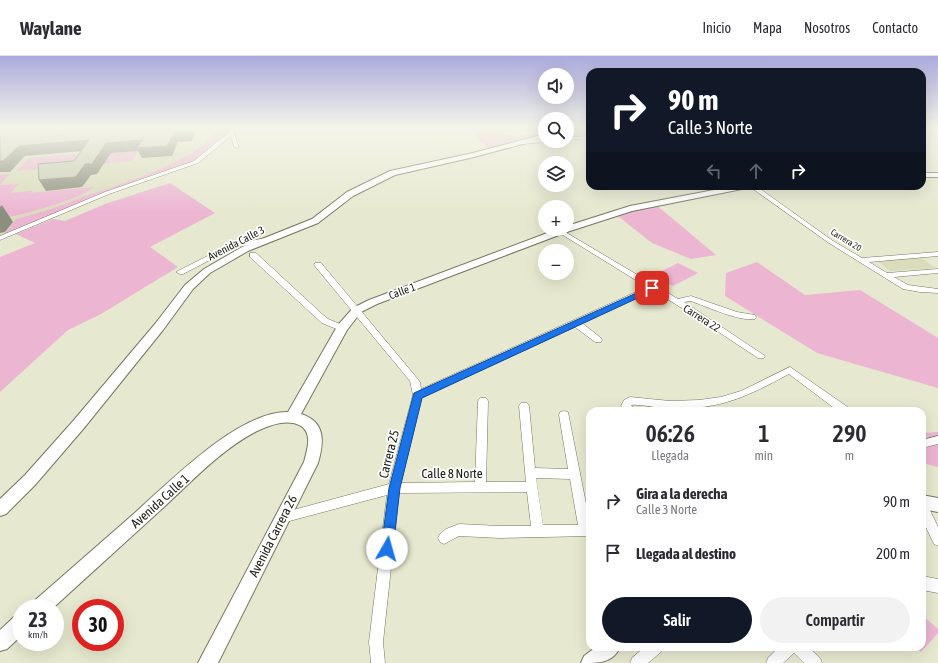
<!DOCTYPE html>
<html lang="es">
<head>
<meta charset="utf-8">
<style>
	body { margin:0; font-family:"Asap Condensed",sans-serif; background:#f2f2f3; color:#2b2b33; height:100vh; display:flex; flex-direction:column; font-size:15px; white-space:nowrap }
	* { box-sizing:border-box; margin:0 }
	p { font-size:13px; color:#7c7c81 }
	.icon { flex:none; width:22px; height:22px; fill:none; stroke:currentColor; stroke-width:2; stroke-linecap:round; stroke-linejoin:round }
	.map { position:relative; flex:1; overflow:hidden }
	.sheet { position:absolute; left:586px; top:351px; width:340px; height:244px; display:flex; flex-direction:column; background:#fff; border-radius:12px; box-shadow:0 4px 16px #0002 }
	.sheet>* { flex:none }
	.guide { position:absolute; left:586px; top:12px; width:340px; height:122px; border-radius:12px; box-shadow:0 4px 16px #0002; background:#111827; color:#fff; overflow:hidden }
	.buttons { position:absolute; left:538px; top:12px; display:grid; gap:8px }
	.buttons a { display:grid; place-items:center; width:36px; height:36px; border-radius:50%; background:#fff; box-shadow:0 4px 16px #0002; font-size:20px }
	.speed { position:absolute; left:12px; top:543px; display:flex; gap:8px; font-size:20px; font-weight:700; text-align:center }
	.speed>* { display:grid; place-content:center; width:52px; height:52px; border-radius:50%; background:#fff; box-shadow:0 4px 16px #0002; line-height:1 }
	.speed small { font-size:10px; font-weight:400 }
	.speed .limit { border:6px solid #d22; background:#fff; color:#111 }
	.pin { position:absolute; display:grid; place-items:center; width:34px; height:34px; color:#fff; margin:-17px; border-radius:8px; box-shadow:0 2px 6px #0006 }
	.me { position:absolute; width:44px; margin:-22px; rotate:7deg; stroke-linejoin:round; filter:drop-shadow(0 0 3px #0008) }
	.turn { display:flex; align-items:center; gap:14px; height:84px; padding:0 16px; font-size:18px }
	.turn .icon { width:52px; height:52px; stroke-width:2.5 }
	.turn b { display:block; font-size:28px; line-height:34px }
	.lanes { display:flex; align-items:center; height:38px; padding:0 16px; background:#0003; justify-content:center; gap:20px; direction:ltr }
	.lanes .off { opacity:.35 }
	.eta { display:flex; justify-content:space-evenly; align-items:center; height:68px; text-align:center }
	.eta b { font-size:24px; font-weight:600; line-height:28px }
	.cta { display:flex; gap:8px; margin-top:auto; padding:8px 16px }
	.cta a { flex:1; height:46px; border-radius:24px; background:#111827; color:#fff; font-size:16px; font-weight:600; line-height:46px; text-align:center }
	.cta a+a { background:#f2f2f3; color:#2b2b33 }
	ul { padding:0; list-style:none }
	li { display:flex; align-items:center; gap:12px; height:52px; padding:0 16px }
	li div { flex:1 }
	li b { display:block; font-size:15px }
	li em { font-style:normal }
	header { display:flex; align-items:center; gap:24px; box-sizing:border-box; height:56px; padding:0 20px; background:#fff; border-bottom:1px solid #e1e1e2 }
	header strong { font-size:19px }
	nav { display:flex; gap:22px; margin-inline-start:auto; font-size:14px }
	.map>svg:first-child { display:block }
</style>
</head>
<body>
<header>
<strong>Waylane</strong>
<nav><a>Inicio</a><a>Mapa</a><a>Nosotros</a><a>Contacto</a></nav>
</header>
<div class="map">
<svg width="938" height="607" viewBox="0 0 938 607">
	<rect width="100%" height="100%" fill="#e6e8cf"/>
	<!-- built -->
	<g fill="#dadcbc">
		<path d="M0,71H222L225,78L194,106L111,134L0,180Z"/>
		<path d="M919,200L935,212L890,215L876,203Z"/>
	</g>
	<!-- green -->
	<g fill="#ecb6d3">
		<path d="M217,71H222L225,78L194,106L111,134L4,178L16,163C41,157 65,148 88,139C118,129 207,102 217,71Z"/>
		<path d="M540,71H545V78L489,93L473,77L490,72L516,80L544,76Z"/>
		<path d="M586,71H590V80L567,82V76Z"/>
		<path d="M138,95L132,105L102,108L109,97Z"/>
		<path d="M87,97L78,110L16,115L29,102Z"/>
		<path d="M10,118L0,129L18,128L11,137L32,135L31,137L94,131C79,144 21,159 0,163V119Z"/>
		<path d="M170,127L215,157L150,191L178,211L101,258L68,274L0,336V201L35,187L16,178L53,163L65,165L105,148Z"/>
		<path d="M655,148L716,199L691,203L652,187L614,157Z"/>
		<path d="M757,206L805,239L860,234L938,282V332L817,297L725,240L726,217Z"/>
		<path d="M678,207L698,217L673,230L652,220Z"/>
		<path d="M938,376V411L922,407V377Z"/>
		<path d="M922,559L938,573V577L921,596L916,591H922Z"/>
	</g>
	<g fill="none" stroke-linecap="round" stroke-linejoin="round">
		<!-- street casing -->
		<g stroke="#757761" stroke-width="1">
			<g id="street">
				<path d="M228,71H232L239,92L234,91L231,80L198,107L109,138L0,184V180L105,136L194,105L229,76Z"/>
				<path d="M590,80V82L567,84V82Z"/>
				<path d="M545,83V85H548L547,86L522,88L519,86L522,84Z"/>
				<path d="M749,130H756L833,185L862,202L938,196V200L869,206L887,217L938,213V217L894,221L908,229L938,233V237L920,236L903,233L829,187Z"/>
				<path d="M560,173L678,243L691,240L737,256L755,259L756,261L755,263C740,266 705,250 691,245L684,246L765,300L764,302H758L696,261L653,234L582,267L601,282L602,284L601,286H595L575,271L422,341L401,427L475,426L478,345L480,342H486L488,345L486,426H526L519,350L521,347H527L529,350L535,412L568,413L559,359L560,356L564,355L568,356L590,468V480L500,482L459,480L444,488L440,486L438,482L440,478L446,473L459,468L500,470H531L527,436L399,437L383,586L385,607H371L369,586L387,439L282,467L278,466L276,462L278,458L282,457L389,428L413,339L410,325L314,209L315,207H321C353,245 384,283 416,321L420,326L421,333L647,231L558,176L557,175ZM536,422L570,423L578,469H543Z"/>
				<path d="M266,182L269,184L268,185L233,192L183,218H180L176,216L229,189Z"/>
				<path d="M250,197H256L322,258L328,263L345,270L346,272L345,274H339L322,267L250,201Z"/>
				<path d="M790,311L849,352L850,355H838L789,318C746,341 722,353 671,353C658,353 644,348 631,349L636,355H625L621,350L624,344L630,341L670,345L699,344L721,341L741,335Z"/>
				<path d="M938,380V388L922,392V384Z"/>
				<path d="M922,445L926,446L938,471V490L934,488L922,463Z"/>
				<path d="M922,520L938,523V537L922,534Z"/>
				<path d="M645,591H663L661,596L648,607H630L632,602Z"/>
				<path d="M779,591H808L820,602L822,607H804L794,597L783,607H766L768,602Z"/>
			</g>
		</g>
		<!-- secondary casing -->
		<g stroke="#757761" stroke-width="2">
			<g id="secondary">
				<path d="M571,71H581L567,76V72Z"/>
				<path d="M545,78V82L474,101L395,119L353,140L318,167L248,195L210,217L193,233L163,274L84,372L35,429L6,458L0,460V443L25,419L74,364L155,268L185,229L204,213L242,191L312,163L347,136L390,115L473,97Z"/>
				<rect x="922" y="117" width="16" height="4"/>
				<path d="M735,130H751L747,132L632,155L567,176L377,248L361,256L347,274L301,358C326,366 324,386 318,407L218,607H198L304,406C307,394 313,378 301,370C288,362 270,369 257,375C222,393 194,423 165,450C128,484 90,518 53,552H30L33,546C65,518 97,490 129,462C166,430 237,355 288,356L338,269L353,252L369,244L558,173H567V170L630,150Z"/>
				<path d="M922,439L938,442V456L922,453Z"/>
				<path d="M21,559V580L7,593L0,595V574L14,561Z"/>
				<path d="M596,591H620C613,607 599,607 581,607L584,600Z"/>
			</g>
		</g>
		<!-- street -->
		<use href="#street" fill="#fff" fill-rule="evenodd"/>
		<!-- secondary -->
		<use href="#secondary" fill="#fff" fill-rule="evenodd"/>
	</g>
	<!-- shaded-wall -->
	<g fill="#8d8f7e">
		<path d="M51,71H66L68,75L59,85Z"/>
		<path d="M190,71H198L192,85L178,86L172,100L142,102L138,95L111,97L97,118L91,119L82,131L46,135L39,124L85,108L106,87L174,76Z"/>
		<path d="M89,84L94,94L25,100L10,116H0V105L19,90Z"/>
		<path d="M2,149L13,166L5,176L0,177V151Z"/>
	</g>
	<!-- building -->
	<path fill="#caccb4" stroke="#8d8f7e" d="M0,71H57L53,75L84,73L86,71H190L188,75L174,76L167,90L137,92L142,84L106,87L92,108H85L76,121L39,124L38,108L74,105L89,84L19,90L3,105H0Z"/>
	<!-- sky -->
	<linearGradient id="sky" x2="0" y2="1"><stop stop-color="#abaadd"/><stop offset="0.46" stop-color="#f4f5e9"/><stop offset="1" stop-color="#f4f5e9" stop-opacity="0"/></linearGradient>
	<rect width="938" height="156" fill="url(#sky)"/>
	<!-- route -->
	<path fill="#1a73e8" stroke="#114b97" d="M652,230L656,232L655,234L422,342L400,432L393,493L391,498L387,499L383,498L381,493L389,432L414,337Z"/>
	<g text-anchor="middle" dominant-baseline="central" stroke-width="3.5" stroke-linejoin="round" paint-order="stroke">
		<!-- far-street labels -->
		<g font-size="9" fill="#202118" stroke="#fff">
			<text transform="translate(846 184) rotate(31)">Carrera 20</text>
		</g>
		<!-- street labels -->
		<g font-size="11" fill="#202118" stroke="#fff">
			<text transform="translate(236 187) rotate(-27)">Avenida Calle 3</text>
			<text transform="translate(402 235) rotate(-20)">Calle 1</text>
			<text transform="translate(702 262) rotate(32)">Carrera 22</text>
		</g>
		<!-- near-street labels -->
		<g font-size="13" fill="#202118" stroke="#fff">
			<text transform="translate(389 398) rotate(-76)">Carrera 25</text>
			<text x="452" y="417">Calle 8 Norte</text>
			<text transform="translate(160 445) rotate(-42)">Avenida Calle 1</text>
			<text transform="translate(273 480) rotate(-63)">Avenida Carrera 26</text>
		</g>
	</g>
</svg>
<div class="buttons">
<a><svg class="icon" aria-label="sound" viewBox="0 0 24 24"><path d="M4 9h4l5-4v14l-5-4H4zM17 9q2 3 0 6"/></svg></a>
<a><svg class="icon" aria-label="search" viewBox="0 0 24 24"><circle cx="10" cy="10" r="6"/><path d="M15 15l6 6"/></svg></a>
<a><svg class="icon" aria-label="layers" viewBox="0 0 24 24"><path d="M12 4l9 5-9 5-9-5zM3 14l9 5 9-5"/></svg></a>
<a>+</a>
<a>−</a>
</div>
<div class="speed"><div>23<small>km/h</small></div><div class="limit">30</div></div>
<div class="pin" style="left:652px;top:232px;background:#d93025"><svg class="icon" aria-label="arrive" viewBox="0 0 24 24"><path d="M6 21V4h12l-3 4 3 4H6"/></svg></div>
<svg class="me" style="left:387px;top:493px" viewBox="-20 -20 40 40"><circle r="19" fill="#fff"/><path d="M0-13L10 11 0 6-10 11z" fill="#1a73e8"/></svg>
<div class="guide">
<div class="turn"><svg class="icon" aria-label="right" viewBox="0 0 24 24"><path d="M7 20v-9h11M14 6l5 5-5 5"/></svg><div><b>90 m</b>Calle 3 Norte</div></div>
<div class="lanes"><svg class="icon off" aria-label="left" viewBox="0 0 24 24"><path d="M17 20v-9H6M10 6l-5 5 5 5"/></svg><svg class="icon off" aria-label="ahead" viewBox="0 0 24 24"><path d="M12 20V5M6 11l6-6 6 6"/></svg><svg class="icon" aria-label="right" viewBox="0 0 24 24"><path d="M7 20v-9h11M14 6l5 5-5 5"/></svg></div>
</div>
<section class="sheet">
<div class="eta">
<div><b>06:26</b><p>Llegada</p></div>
<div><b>1</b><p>min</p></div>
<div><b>290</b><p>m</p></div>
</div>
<ul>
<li><svg class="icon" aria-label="right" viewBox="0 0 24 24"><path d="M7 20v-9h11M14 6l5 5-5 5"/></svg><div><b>Gira a la derecha</b><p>Calle 3 Norte</p></div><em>90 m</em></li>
<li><svg class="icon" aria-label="arrive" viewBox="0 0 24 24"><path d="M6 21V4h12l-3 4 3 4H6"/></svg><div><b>Llegada al destino</b></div><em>200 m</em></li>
</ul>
<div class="cta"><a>Salir</a><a>Compartir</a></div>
</section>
</div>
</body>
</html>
